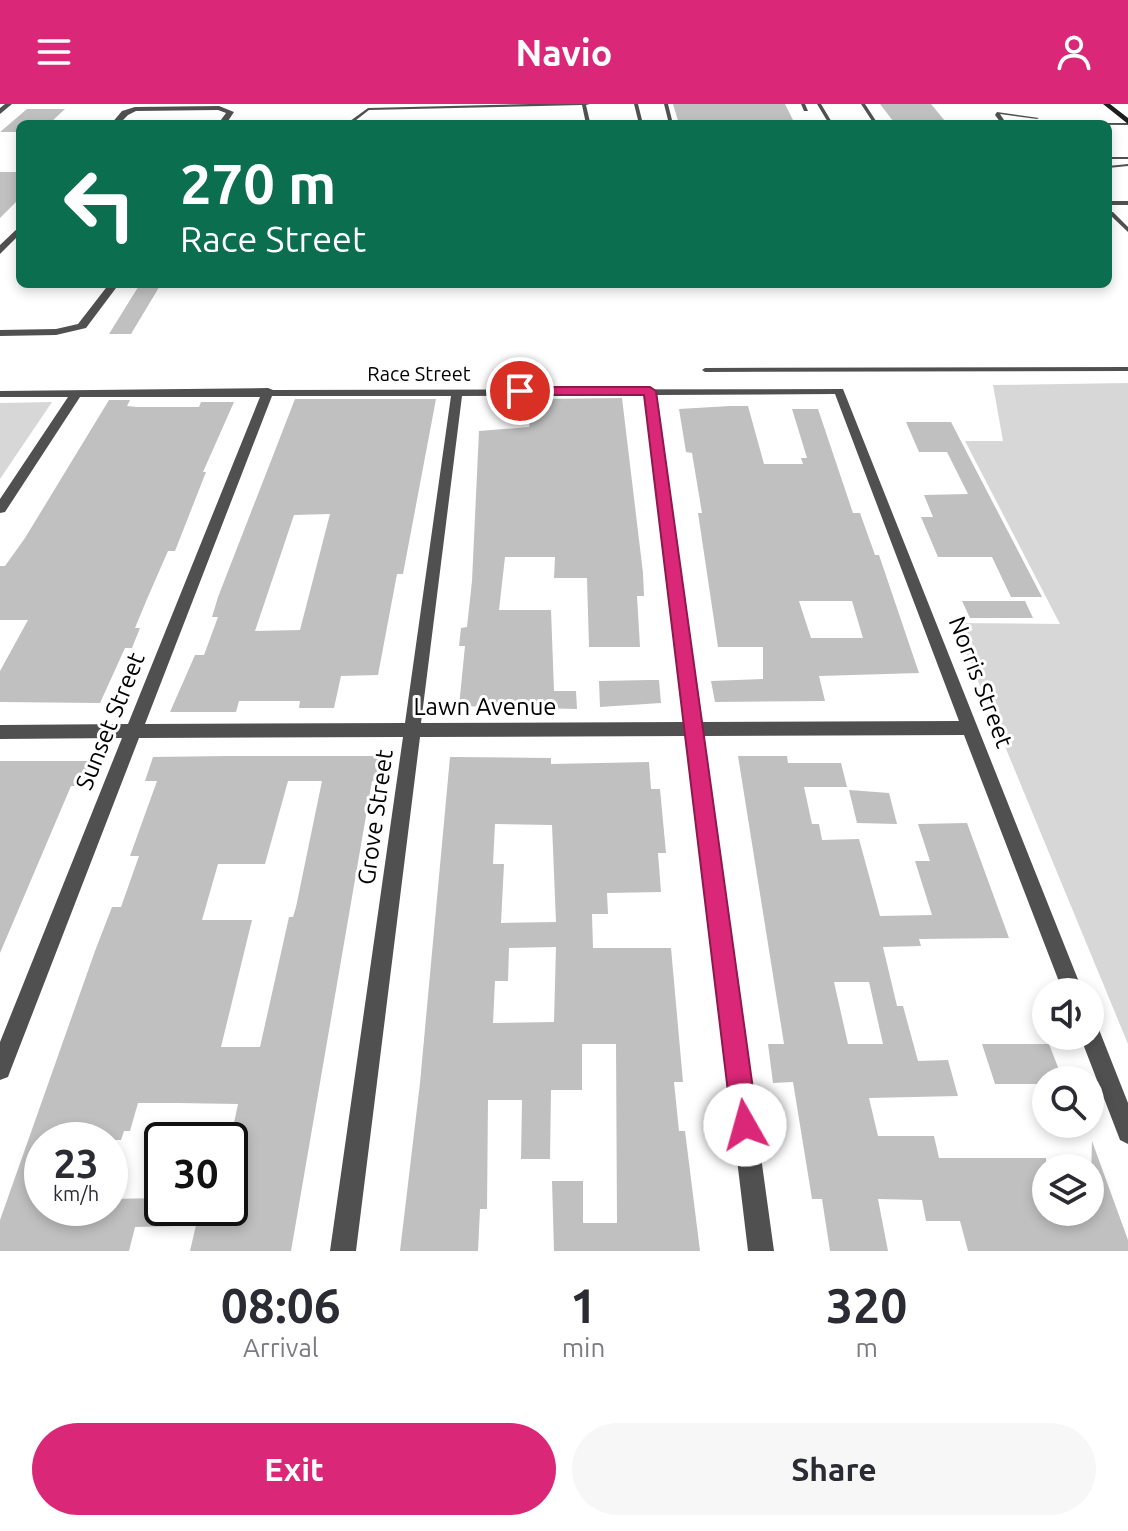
<!DOCTYPE html>
<html lang="en">
<head>
<meta charset="utf-8">
<style>
	body { margin:0; font-family:Ubuntu,sans-serif; background:#f7f7f7; color:#2b2b33; height:100vh; display:flex; flex-direction:column; font-size:30px; white-space:nowrap }
	* { box-sizing:border-box; margin:0 }
	p { font-size:26px; color:#7c7c81 }
	.icon { flex:none; width:44px; height:44px; fill:none; stroke:currentColor; stroke-width:2; stroke-linecap:round; stroke-linejoin:round }
	.map { position:relative; height:1147px; overflow:hidden }
	.details { display:flex; flex-direction:column; background:#fff; flex:1 }
	.details>* { flex:none }
	.top-card { position:absolute; left:16px; top:16px; width:1096px; height:168px; border-radius:12px; box-shadow:0 4px 12px #0003; background:#0b6e4f; color:#fff; overflow:hidden }
	.tools { position:absolute; left:1032px; top:874px; display:grid; gap:16px }
	.tools a { display:grid; place-items:center; width:72px; height:72px; border-radius:50%; background:#fff; box-shadow:0 4px 12px #0003; font-size:40px }
	.speed { position:absolute; left:24px; top:1018px; display:flex; gap:16px; font-size:40px; font-weight:700; text-align:center }
	.speed>* { display:grid; place-content:center; width:104px; height:104px; border-radius:50%; background:#fff; box-shadow:0 4px 12px #0003; line-height:1 }
	.speed small { font-size:20px; font-weight:400 }
	.speed .limit { border:4px solid #111; border-radius:12px; background:#fff; color:#111 }
	.pin { position:absolute; display:grid; place-items:center; width:68px; height:68px; color:#fff; margin:-34px; border:4px solid #fff; border-radius:50%; box-shadow:0 2px 8px #0007 }
	.me { position:absolute; width:88px; margin:-44px; rotate:353deg; stroke-linejoin:round; filter:drop-shadow(0 0 6px #0008) }
	.turn { display:flex; align-items:center; gap:28px; height:168px; padding:0 32px; font-size:36px }
	.turn .icon { width:104px; height:104px; stroke-width:2.5 }
	.turn b { display:block; font-size:56px; line-height:68px }
	.eta { display:flex; justify-content:space-evenly; align-items:center; height:136px; text-align:center }
	.eta b { font-size:48px; font-weight:600; line-height:56px }
	.action { display:flex; gap:16px; margin-top:auto; padding:16px 32px }
	.action a { flex:1; height:92px; border-radius:48px; background:#db2777; color:#fff; font-size:32px; font-weight:600; line-height:92px; text-align:center }
	.action a+a { background:#f7f7f7; color:#2b2b33 }
	header { display:flex; justify-content:space-between; align-items:center; height:104px; padding:0 32px; background:#db2777; color:#fff; font-size:36px; font-weight:600 }
	.map>svg:first-child { display:block }
</style>
</head>
<body>
<header><svg class="icon" aria-label="menu" viewBox="0 0 24 24"><path d="M4 6h16M4 12h16M4 18h16"/></svg>Navio<svg class="icon" aria-label="person" viewBox="0 0 24 24"><circle cx="12" cy="8" r="4"/><path d="M4 21q1-7 8-7t8 7"/></svg></header>
<div class="map">
<svg width="1128" height="1147" viewBox="0 0 1128 1147">
	<rect width="100%" height="100%" fill="#fff"/>
	<!-- green -->
	<g fill="#d7d7d7">
		<path d="M1128,279V940L954,519L1060,520L965,337H1003L993,281Z"/>
		<path d="M52,298L0,375V299Z"/>
	</g>
	<!-- building -->
	<g fill="#c0c0c0" fill-rule="evenodd">
		<path d="M673,0H785L795,20H679Z"/>
		<path d="M880,0H931L945,17H893Z"/>
		<path d="M27,5H65L49,20H20V28H0Z"/>
		<path d="M0,68H20V94L0,114Z"/>
		<path d="M140,180H161L131,230H109Z"/>
		<path d="M622,294L643,469L644,492H637L640,543H589L587,474H554L555,453H505L499,506H551L554,587H576L577,605L459,602L465,542H459L461,524L467,523L472,477L479,327L529,323L535,295Z"/>
		<path d="M295,295H436L403,470H397L378,571L341,572L334,604H299L300,597H239L236,608H170L195,551H204L218,513H212L218,493ZM330,410L300,526L255,527L294,411Z"/>
		<path d="M109,296H130L127,302L137,303H199L201,298H234L203,368H206L175,447H168L147,495L135,524H140L132,544H125L100,599L0,598V567L28,516H0V462H5L25,434Z"/>
		<path d="M730,302H748L764,360H803L801,354H807L792,305H818L853,409H860L875,451H879L919,569L819,572L825,597L715,598L711,577L763,575V543H718L698,409H702L692,349L686,348L679,305ZM799,497H852L863,534H811Z"/>
		<path d="M906,318H951L1042,493H1011L992,453H938L921,413H933L924,391L968,390L947,348H919Z"/>
		<path d="M962,497H1025L1033,514H970Z"/>
		<path d="M649,576H659L661,599L600,603L599,577Z"/>
		<path d="M228,652H386L382,677H372L291,1147H190L196,1121H230V1038L238,1000L178,999H138L130,1027H124L121,1036H42V1104H110V1095L162,1094V1104H178L174,1122L135,1123L129,1147H0V1116L95,847L112,803H121L139,752H130L157,677H145L153,653ZM288,677H322L296,803L293,813H289L260,943H221L252,816H202L218,760H265Z"/>
		<path d="M738,652H787L788,659H841L847,683H804L812,720H819L822,736L859,735L880,812L932,811L915,757H930L918,720L967,719L1009,834L919,835L921,842L883,843L897,902H903L918,957L948,956L958,992L869,994L878,1032H934L939,1054H1046V1108H1090L1092,1037L1128,1136V1147H968L960,1117H926L922,1096L878,1095L888,1147H830L822,1095H812L793,978L773,979L768,940H784ZM834,878H869L883,940H848Z"/>
		<path d="M450,653L551,654V660L649,658L651,685H660L666,749H658L661,788L607,789L608,810H592L593,844H671L683,978H674L679,1027H685L700,1147H554L552,1077H583V1119H617L616,940H582V986H551L550,1055H521L522,996H488L487,1105H480L478,1147H400L420,979ZM495,720L552,721L556,818L501,819L504,760H493ZM556,843L554,918L493,919L495,877H508L509,844Z"/>
		<path d="M0,657H95L85,682H71L0,849Z"/>
		<path d="M849,686L889,689L897,720L857,719Z"/>
		<path d="M982,940H1049L1063,976H1046V980H995Z"/>
	</g>
	<g fill="none" stroke-linecap="round" stroke-linejoin="round">
		<!-- lane -->
		<g fill="#505050" fill-rule="evenodd">
			<path d="M530,0H590L586,1L590,18H625L627,19L586,20L582,1L369,6L351,20H346L368,4Z"/>
			<path d="M634,0H638L643,20H639Z"/>
			<path d="M664,0H668L673,20H669Z"/>
			<path d="M801,0H805L808,7H804Z"/>
			<path d="M817,0H821L833,20H829Z"/>
			<path d="M861,0H865L878,20H874Z"/>
			<path d="M997,8L1039,14L1037,15L1000,10L1006,19H1128V21L984,20L1001,19L995,11Z"/>
			<path d="M813,17H815L816,20H812L811,18Z"/>
			<rect x="1108" y="53" width="20" height="2"/>
			<path d="M1128,60V62L1108,64V62Z"/>
			<rect x="1108" y="97" width="20" height="4"/>
			<path d="M1109,108H1113L1128,123V128L1109,110Z"/>
			<path d="M1128,263V267L705,268L702,266L705,264Z"/>
		</g>
		<!-- street -->
		<g fill="#505050" fill-rule="evenodd">
			<path d="M5,0H12L0,10V4Z"/>
			<path d="M219,2L234,8L226,20H218L226,9L218,6L136,7L128,11L119,20H111L122,7L135,3Z"/>
			<path d="M20,122V130L0,150V141Z"/>
			<path d="M109,180H119L86,224L56,231L0,232V226L56,225L78,220Z"/>
			<path d="M268,284L273,286L843,285L1083,888H1063L964,631L703,632L774,1147H748L686,632L420,633L356,1147H330L403,633L139,634L11,965L8,973L0,976V938L122,634L0,635V621L128,620L260,293H80L5,408L0,409V395L68,293H0V287ZM835,290L959,617L701,618L656,291ZM645,291L684,618L421,619L462,292ZM272,292H451L405,619L145,620Z"/>
			<path d="M1090,920L1098,923L1128,999V1040L1120,1036L1080,932H1090Z"/>
		</g>
		<!-- secondary -->
		<path fill="#1d1d1d" fill-rule="evenodd" d="M1103,0H1110L1128,14V20Z"/>
	</g>
	<!-- route -->
	<path fill="#db2777" stroke="#8e194d" stroke-width="2" d="M650,283L656,287L758,1021L754,1030L745,1034L736,1030L732,1021L644,291H520L513,287L520,283Z"/>
	<g text-anchor="middle" dominant-baseline="central" stroke-width="6" stroke-linejoin="round" paint-order="stroke">
		<!-- far-street labels -->
		<g font-size="20" fill="#000" stroke="#fff">
			<text x="419" y="269">Race Street</text>
		</g>
		<!-- street labels -->
		<g font-size="24" fill="#000" stroke="#fff">
			<text transform="translate(981 578) rotate(69)">Norris Street</text>
			<text x="485" y="602">Lawn Avenue</text>
			<text transform="translate(110 617) rotate(-68)">Sunset Street</text>
			<text transform="translate(375 713) rotate(-82)">Grove Street</text>
		</g>
	</g>
</svg>
<div class="tools">
<a><svg class="icon" aria-label="sound" viewBox="0 0 24 24"><path d="M4 9h4l5-4v14l-5-4H4zM17 9q2 3 0 6"/></svg></a>
<a><svg class="icon" aria-label="search" viewBox="0 0 24 24"><circle cx="10" cy="10" r="6"/><path d="M15 15l6 6"/></svg></a>
<a><svg class="icon" aria-label="layers" viewBox="0 0 24 24"><path d="M12 4l9 5-9 5-9-5zM3 14l9 5 9-5"/></svg></a>
</div>
<div class="speed"><div>23<small>km/h</small></div><div class="limit">30</div></div>
<div class="pin" style="left:520px;top:287px;background:#d93025"><svg class="icon" aria-label="arrive" viewBox="0 0 24 24"><path d="M6 21V4h12l-3 4 3 4H6"/></svg></div>
<svg class="me" style="left:745px;top:1021px" viewBox="-20 -20 40 40"><circle r="19" fill="#fff"/><path d="M0-13L10 11 0 6-10 11z" fill="#db2777"/></svg>
<div class="top-card">
<div class="turn"><svg class="icon" aria-label="left" viewBox="0 0 24 24"><path d="M17 20v-9H6M10 6l-5 5 5 5"/></svg><div><b>270 m</b>Race Street</div></div>
</div>
</div>
<section class="details">
<div class="eta">
<div><b>08:06</b><p>Arrival</p></div>
<div><b>1</b><p>min</p></div>
<div><b>320</b><p>m</p></div>
</div>
<div class="action"><a>Exit</a><a>Share</a></div>
</section>
</body>
</html>
